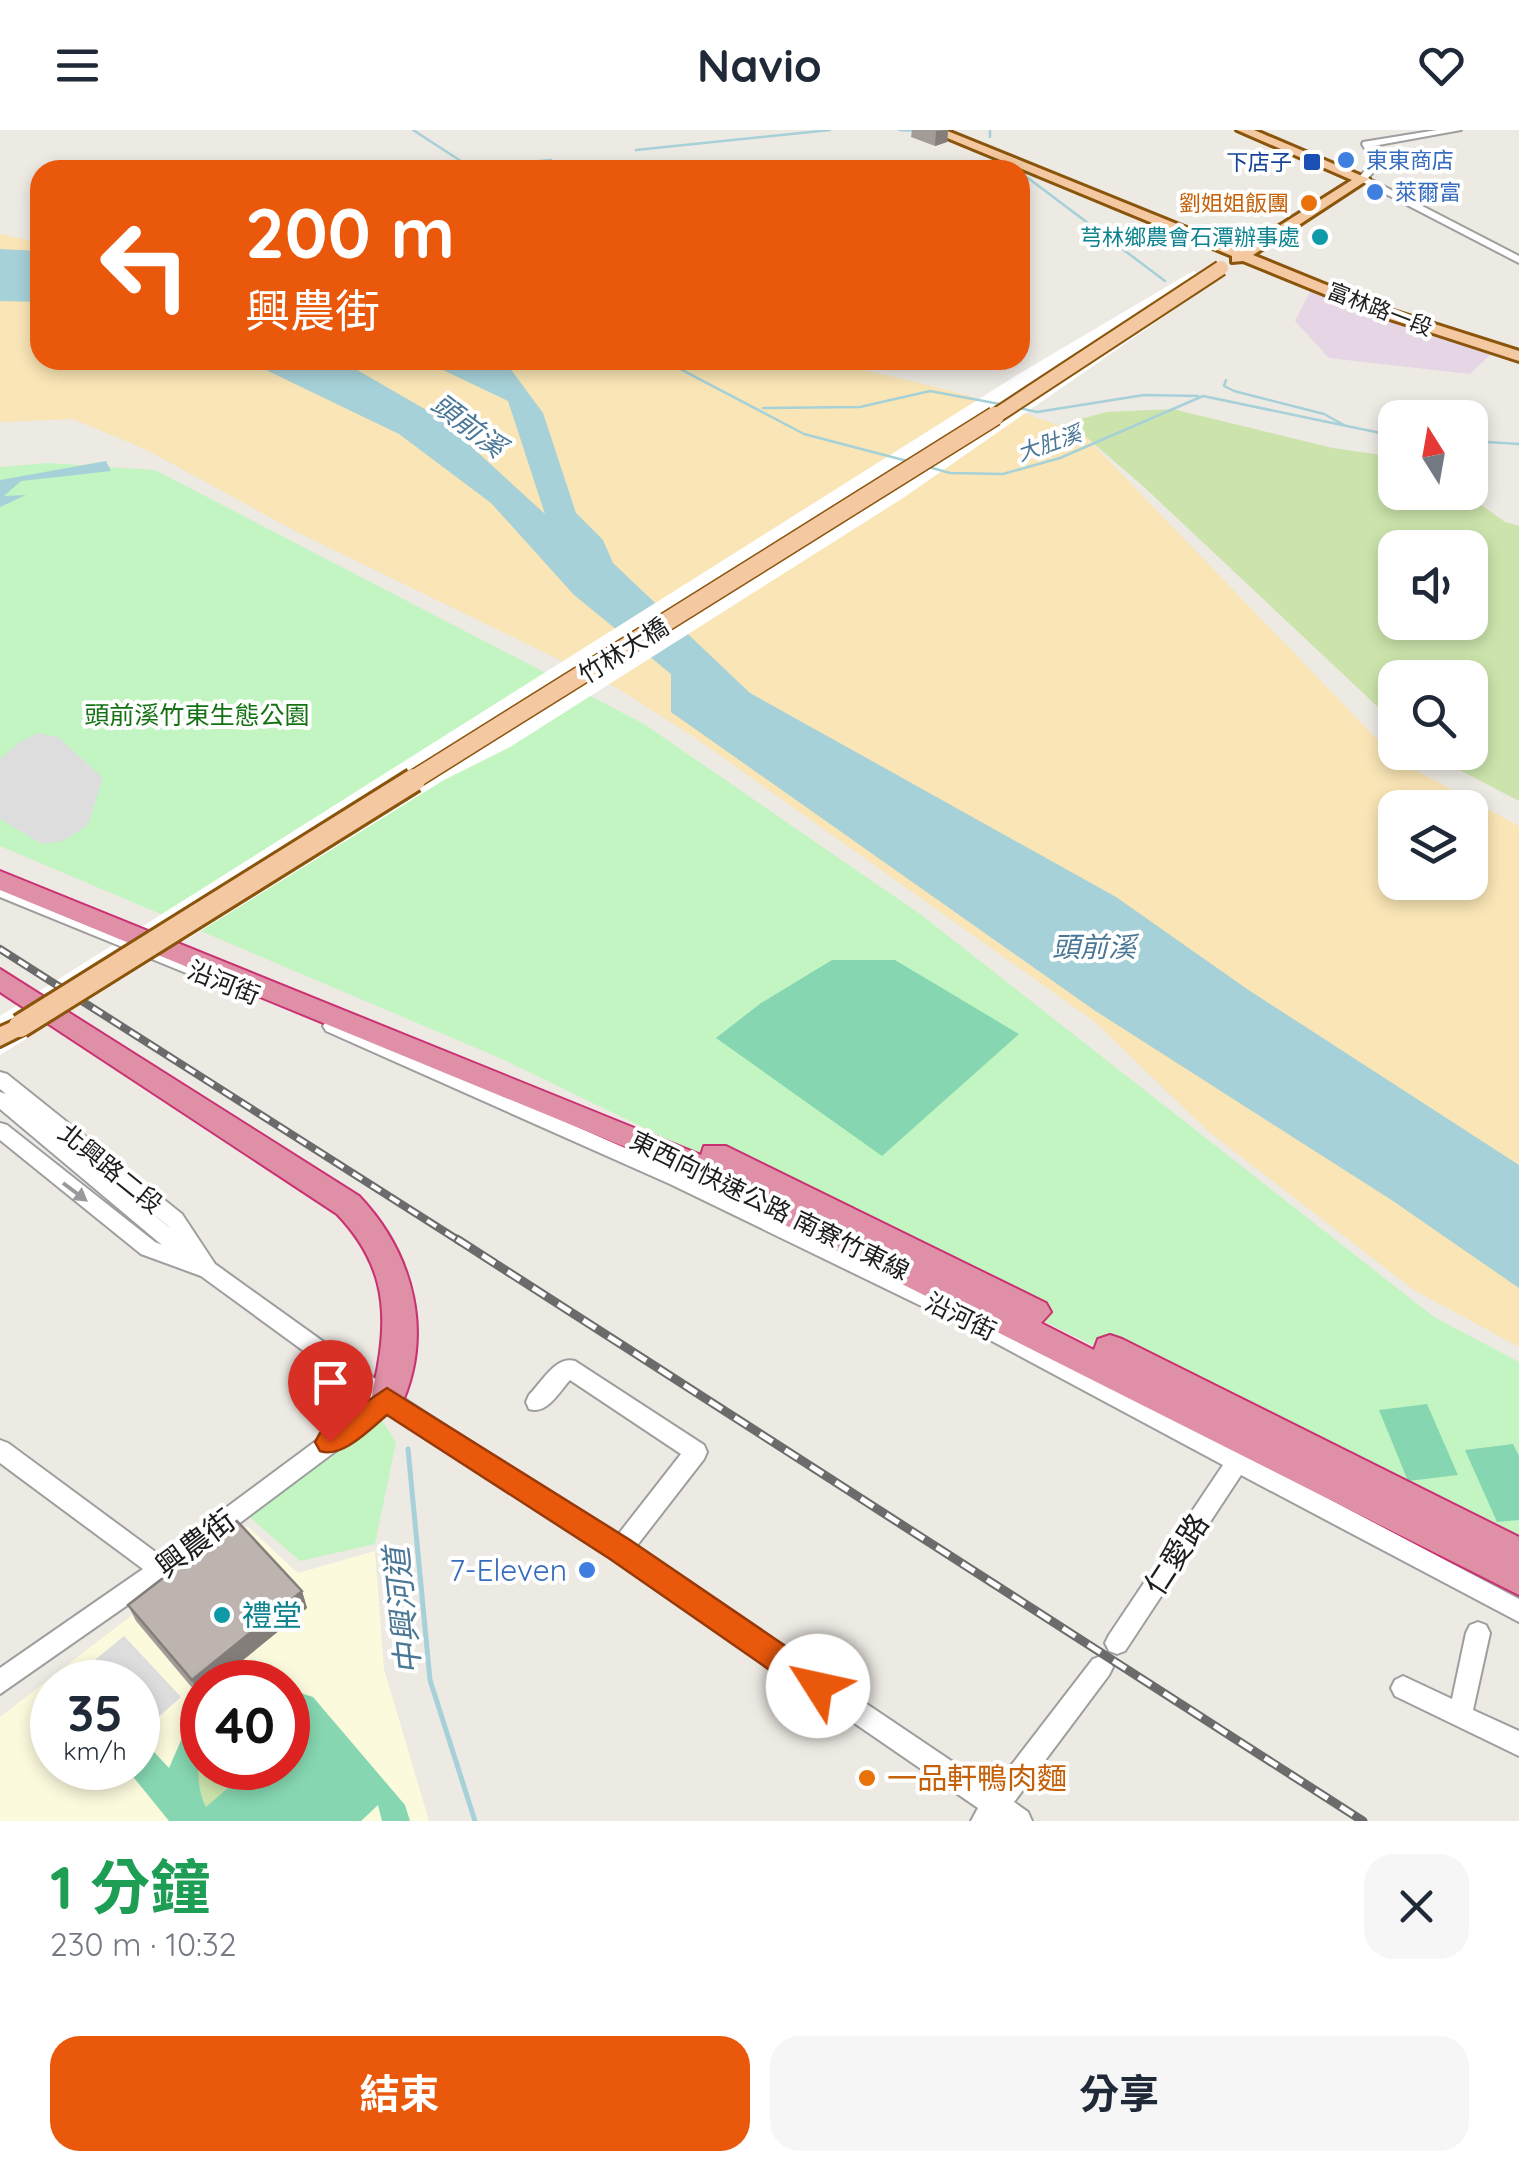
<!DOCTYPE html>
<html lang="zh-TW">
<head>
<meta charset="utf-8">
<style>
	body { margin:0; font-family:Quicksand,"Noto Sans TC",sans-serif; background:#f6f6f7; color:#1f2937; height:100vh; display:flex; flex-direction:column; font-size:38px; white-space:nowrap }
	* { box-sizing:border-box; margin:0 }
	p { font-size:32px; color:#747a83 }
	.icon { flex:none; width:55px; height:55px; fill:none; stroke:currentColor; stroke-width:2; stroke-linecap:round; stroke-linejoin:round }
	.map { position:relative; height:1691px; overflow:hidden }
	.sheet { display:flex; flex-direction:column; background:#fff; flex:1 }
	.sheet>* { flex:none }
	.banner { position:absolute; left:30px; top:30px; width:1000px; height:210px; border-radius:30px; box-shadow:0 5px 15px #0003; background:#ea580c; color:#fff; overflow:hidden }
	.needle { width:65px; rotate:349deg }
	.buttons { position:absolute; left:1378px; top:270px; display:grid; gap:20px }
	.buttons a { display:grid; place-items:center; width:110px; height:110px; border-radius:20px; background:#fff; box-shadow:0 5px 15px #0003; font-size:50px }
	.speed { position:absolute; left:30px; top:1530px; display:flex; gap:20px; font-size:50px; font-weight:700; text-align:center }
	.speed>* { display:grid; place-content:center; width:130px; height:130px; border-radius:50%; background:#fff; box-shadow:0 5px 15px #0003; line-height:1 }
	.speed small { font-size:25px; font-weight:400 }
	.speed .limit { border:15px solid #d22; background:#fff; color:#111 }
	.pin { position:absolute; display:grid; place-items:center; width:85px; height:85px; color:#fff; margin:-102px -42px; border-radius:50% 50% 50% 0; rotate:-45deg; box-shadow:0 0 10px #0007 }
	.pin .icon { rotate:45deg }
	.me { position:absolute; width:110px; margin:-55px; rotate:305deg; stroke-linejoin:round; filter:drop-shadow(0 0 8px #0008) }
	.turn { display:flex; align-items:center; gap:35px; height:210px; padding:0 50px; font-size:45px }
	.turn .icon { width:130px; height:130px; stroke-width:2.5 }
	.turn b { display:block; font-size:70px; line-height:85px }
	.round { display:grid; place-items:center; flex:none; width:105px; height:105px; border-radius:30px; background:#f6f6f7 }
	.overview { display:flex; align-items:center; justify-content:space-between; height:170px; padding:0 50px }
	h1 { font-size:60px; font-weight:700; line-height:75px; color:#1e9e55 }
	.action { display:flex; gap:20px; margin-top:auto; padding:20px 50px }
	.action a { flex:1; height:115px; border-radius:30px; background:#ea580c; color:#fff; font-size:40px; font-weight:700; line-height:115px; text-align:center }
	.action a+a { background:#f6f6f7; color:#1f2937 }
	header { display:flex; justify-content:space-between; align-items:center; height:130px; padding:0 50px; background:#fff; font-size:45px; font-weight:700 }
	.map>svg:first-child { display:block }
</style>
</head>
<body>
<header><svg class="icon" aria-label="menu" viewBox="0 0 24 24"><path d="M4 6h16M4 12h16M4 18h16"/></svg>Navio<svg class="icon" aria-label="heart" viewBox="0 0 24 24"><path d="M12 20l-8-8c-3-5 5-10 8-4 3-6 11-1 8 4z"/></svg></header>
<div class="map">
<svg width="1519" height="1691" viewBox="0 0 1519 1691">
	<rect width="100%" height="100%" fill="#ede9e3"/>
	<!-- industrial -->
	<path fill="#e6d5e4" d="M1312,158L1491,224L1470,244L1329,228L1295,191Z"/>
	<!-- education -->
	<path fill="#fcfadd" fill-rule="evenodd" d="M247,1396L298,1443L375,1421L384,1539L429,1691H0V1587ZM52,1552H138V1638H52ZM202,1552H288V1638H202Z"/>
	<!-- grass -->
	<g fill="#cce4ac" fill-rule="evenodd">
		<path d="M1173,279L1333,318L1395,327V362L1465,363L1505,392L1519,396V671L1427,623L1470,622V548H1395V593L1144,357L1085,306L1059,295L1106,282ZM1395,418H1470V492H1395Z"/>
		<path d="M202,1624V1638H251L206,1678L195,1656Z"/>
	</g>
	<!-- sand -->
	<path fill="#f9e5b5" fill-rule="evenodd" d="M0,104L40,113V230H814C907,248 997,270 1085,306L1397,630L1519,696V1217L1414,1160L1209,1002L1095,892L697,609L617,558L299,403L147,320L73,289L0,292ZM1395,678H1470V752H1395Z"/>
	<!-- park -->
	<g fill="#c3f5c2">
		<path d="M48,333L155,340L644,594L920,784L1434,1187L1519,1232V1433L1258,1295L502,929L0,716V337Z"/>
		<path d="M374,1278L396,1312L375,1414L300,1431L245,1383Z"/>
	</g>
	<!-- pitch -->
	<g fill="#86d7b1">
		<path d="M832,830H895L1019,904L882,1026L716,908L761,873Z"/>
		<path d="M1427,1274L1458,1345L1408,1351L1379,1280Z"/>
		<path d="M1513,1314L1519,1326V1390L1497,1392L1465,1320Z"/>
		<path d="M288,1559L313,1567L405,1675L410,1691H382L378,1675L361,1691H169L126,1638H138L141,1608L169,1638L189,1592L202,1583C203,1615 191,1648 206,1677L251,1638H288V1606L302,1593L288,1586Z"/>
	</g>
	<!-- parking -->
	<g fill="#ddd">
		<path d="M39,603L58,607L103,648L88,695L63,711L42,714L0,689V629L21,611Z"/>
		<path d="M124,1506L181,1567L138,1605V1552H68Z"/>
	</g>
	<!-- water -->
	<g fill="#a6d1d8">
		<path d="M0,119L40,121V172L0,171Z"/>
		<path d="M245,230H340L440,288L545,384L508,271L422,230H504L543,283L576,383L603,410L613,433L750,563L1116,767L1247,859L1519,1035V1158L1390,1069L1094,880L671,582V544L574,465L491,373L399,304Z"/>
		<path d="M106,331L111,341L21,351L4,366L26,365L0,377V350Z"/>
	</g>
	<!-- pier -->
	<path fill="#fff" d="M1193,141L1217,150L903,368L510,617L444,650L0,925V886L1017,245Z"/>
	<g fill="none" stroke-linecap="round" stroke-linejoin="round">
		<!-- stream-far1 -->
		<g stroke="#a6d1d8" stroke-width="2.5">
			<path d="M413,0L467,35"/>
			<path d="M899,0L916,1"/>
			<path d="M990,0V7"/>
			<path d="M636,20L830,0"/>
			<path d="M475,37L551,30"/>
			<path d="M1020,42L1165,151"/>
			<path d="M663,230L804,304L911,332"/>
			<path d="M1226,250L1224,256L1234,261L1324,284L1344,295"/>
			<path d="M763,278L860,277L930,261L1005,275"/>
			<path d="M1019,278L1037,282L1144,265L1198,266"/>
			<path d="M1470,311L1519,314"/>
			<path d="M925,336L950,343L1003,344L1060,328L1203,266L1395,306"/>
		</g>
		<!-- stream -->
		<path stroke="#a6d1d8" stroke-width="5" d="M408,1319L430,1550L475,1691"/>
		<!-- minor casing -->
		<g stroke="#9e9e9e" stroke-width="4">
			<g id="minor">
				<path d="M1437,0H1461L1373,16L1383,32L1368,48L1519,126V133L1357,49L1373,32L1362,14L1363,12Z"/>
				<path d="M0,755L203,837L206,841L197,847L191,845L0,767Z"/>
				<path d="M332,889L684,1044L991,1191L1519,1469V1492L1241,1345L1125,1521L1117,1524L1109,1521L1105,1513L1109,1505L1223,1335L977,1203L670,1054L326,901L323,896L326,891Z"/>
				<path d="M0,942L7,944L182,1084L215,1134L395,1263L617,1406L681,1324L570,1250C559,1262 547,1285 529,1279L526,1272L529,1265C542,1252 556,1225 575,1231L704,1315L707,1322L704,1329L635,1418L993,1659L1093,1529L1101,1526L1109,1529L1113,1537L1109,1545L1014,1672L1028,1682L1032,1691H971L978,1678L612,1427L388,1282L169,1446L0,1564V1538L143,1439L0,1333V1310L8,1313L161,1426L371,1270L201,1146L141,1124L0,1010V993L7,995L155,1112L162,1115L0,979V962L6,964L0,959ZM50,1000L168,1096L170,1098Z"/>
				<path d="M1478,1492L1486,1495L1490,1503L1473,1580L1519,1601V1626L1395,1566L1391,1558L1395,1550L1403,1546L1452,1569L1466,1503L1470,1495Z"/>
			</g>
		</g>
		<!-- major casing -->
		<g stroke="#8a550b" stroke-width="6">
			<g id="major">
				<path d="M928,0H945L1241,120L1352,50L1237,0H1254L1369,49L1253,125L1378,176L1519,221V231L1368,182L1243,131L1232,132V126Z"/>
				<path d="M20,888L32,896L28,902L0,916V897Z"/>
			</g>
		</g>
		<!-- highway casing -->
		<g stroke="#ca3173" stroke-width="4">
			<g id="highway">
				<path d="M0,741L701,1025L704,1016H726L1046,1173L1051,1182L1041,1193L1094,1220L1098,1209L1110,1205L1122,1209L1519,1407V1465L652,1028L0,760Z"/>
				<path d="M0,839L359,1066C414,1124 435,1205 399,1280L387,1284L375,1280C368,1265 376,1251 378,1235C389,1174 380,1129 337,1084L0,862Z"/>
			</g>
		</g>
		<!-- minor -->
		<use href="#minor" fill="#fff" fill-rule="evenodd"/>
		<!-- major -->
		<use href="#major" fill="#f4c9a1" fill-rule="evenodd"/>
		<!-- highway -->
		<use href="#highway" fill="#df90a6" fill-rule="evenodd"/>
		<!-- rail-far1 casing -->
		<g stroke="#6b6b6b" stroke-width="8">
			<path id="rail-far1" d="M0,819L461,1112"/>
		</g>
		<!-- rail casing -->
		<g stroke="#6b6b6b" stroke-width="9">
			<path id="rail" d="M457,1109L1363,1691"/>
		</g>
		<!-- rail-far1 -->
		<use href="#rail-far1" stroke="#fff" stroke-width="4" stroke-dasharray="11" stroke-linecap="butt"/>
		<!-- rail -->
		<use href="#rail" stroke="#fff" stroke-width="5" stroke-dasharray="15" stroke-linecap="butt"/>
		<!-- major-bridge-far2 casing -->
		<g stroke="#8a550b" stroke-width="18" stroke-linecap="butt">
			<path id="major-bridge-far2" d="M991,289L1221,138"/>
		</g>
		<!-- major-bridge-far1 casing -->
		<g stroke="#8a550b" stroke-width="21" stroke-linecap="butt">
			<path id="major-bridge-far1" d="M410,652L995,286"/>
		</g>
		<!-- major-bridge casing -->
		<g stroke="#8a550b" stroke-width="28" stroke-linecap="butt">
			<path id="major-bridge" d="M20,896L414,650"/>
		</g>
		<!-- major-bridge-far2 -->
		<use href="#major-bridge-far2" stroke="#f4c9a1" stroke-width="14"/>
		<!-- major-bridge-far1 -->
		<use href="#major-bridge-far1" stroke="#f4c9a1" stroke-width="18"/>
		<!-- major-bridge -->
		<use href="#major-bridge" stroke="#f4c9a1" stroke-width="22"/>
	</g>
	<!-- wall -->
	<g fill="#a39b97">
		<path d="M912,0H948L947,12L935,16L911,7Z"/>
		<path d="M302,1461L307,1478L216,1552H202V1563L199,1566L136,1491L128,1475Z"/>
	</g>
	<!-- shaded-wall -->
	<g fill="#847e7b">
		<path d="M948,0L947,12L935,16L936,1Z"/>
		<path d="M302,1461L307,1478L216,1552H202V1563L199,1566L192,1550Z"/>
	</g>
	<!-- building -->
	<path fill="#bdb4b0" stroke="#847e7b" stroke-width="2.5" d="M237,1391L302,1461L192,1550L128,1475Z"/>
	<!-- one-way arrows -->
	<defs><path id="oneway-solid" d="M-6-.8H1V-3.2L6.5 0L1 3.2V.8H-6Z" transform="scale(2.5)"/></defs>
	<use fill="#999" href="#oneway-solid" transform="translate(75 1062) rotate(37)"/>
	<!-- route -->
	<path fill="#ea580c" stroke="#983908" stroke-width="2.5" d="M387,1258L630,1410L828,1545L833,1556L828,1566L818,1571L807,1566L610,1429L387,1285C370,1299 342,1329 320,1321L315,1312L320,1303Z"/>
	<!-- markers -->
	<g fill="#3f7fe0" stroke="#fff" stroke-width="4">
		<circle cx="1346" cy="30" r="10"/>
		<circle cx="1375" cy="62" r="10"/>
		<circle cx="587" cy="1440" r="10"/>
	</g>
	<rect fill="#1a4fb4" stroke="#fff" stroke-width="4" x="1302" y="22" width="20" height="20" rx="5"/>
	<g fill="#e8710a" stroke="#fff" stroke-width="4">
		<circle cx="1309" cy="73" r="10"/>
		<circle cx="867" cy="1648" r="10"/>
	</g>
	<g fill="#0f9aa8" stroke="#fff" stroke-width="4">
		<circle cx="1320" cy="107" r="10"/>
		<circle cx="222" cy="1485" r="10"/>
	</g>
	<g text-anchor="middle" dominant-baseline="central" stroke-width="8" stroke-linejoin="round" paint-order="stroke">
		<!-- far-shop labels -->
		<g font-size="22" fill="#366cbe" stroke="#fff" text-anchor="start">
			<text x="1366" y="30">東東商店</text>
			<text x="1395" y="62">萊爾富</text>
		</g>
		<!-- far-transit labels -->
		<g font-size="22" fill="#164399" stroke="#fff" text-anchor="end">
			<text x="1292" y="32">下店子</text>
		</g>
		<!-- far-food labels -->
		<g font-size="22" fill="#c56008" stroke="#fff" text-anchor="end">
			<text x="1289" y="73">劉姐姐飯團</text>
		</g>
		<!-- far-culture labels -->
		<g font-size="22" fill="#0d838f" stroke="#fff" text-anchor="end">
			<text x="1300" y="107">芎林鄉農會石潭辦事處</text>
		</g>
		<!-- far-street labels -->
		<g font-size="22" fill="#1d1d1d" stroke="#fff">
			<text transform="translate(1380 179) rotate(21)">富林路一段</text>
		</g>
		<!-- far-water labels -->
		<g font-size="22" font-style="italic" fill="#4b7796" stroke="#fff">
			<text transform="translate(1049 313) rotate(-19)">大肚溪</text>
		</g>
		<!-- street labels -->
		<g font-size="25" fill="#1d1d1d" stroke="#fff">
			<text transform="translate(623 520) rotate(-32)">竹林大橋</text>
			<text transform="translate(224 852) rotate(22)">沿河街</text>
			<text transform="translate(111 1038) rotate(39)">北興路二段</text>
			<text transform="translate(770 1075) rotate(26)">東西向快速公路 南寮竹東線</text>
			<text transform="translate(961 1186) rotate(26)">沿河街</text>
		</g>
		<!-- park labels -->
		<g font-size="25" fill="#147213" stroke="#fff">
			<text x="197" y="584">頭前溪竹東生態公園</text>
		</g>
		<!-- water labels -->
		<g font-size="28" font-style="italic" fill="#4b7796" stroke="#fff">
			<text transform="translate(469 295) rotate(37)">頭前溪</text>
			<text x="1094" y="816">頭前溪</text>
		</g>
		<!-- near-street labels -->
		<g font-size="30" fill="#1d1d1d" stroke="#fff">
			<text transform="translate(195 1413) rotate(-37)">興農街</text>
			<text transform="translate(1176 1424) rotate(-57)">仁愛路</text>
		</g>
		<!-- near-shop labels -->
		<g font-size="30" fill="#366cbe" stroke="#fff" text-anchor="end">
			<text x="567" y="1440">7-Eleven</text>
		</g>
		<!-- near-culture labels -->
		<g font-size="30" fill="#0d838f" stroke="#fff" text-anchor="start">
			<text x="242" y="1485">禮堂</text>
		</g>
		<!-- near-food labels -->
		<g font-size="30" fill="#c56008" stroke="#fff" text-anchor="start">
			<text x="887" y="1648">一品軒鴨肉麵</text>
		</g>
		<!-- near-water labels -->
		<g font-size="32" font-style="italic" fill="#4b7796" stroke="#fff">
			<text transform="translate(402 1481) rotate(-96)">中興河道</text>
		</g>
	</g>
</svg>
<div class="buttons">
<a><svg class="needle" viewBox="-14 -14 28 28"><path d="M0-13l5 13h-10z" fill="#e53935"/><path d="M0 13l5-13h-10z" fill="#747a83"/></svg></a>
<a><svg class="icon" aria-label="sound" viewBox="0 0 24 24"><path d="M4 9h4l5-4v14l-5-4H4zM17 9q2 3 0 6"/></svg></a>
<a><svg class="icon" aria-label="search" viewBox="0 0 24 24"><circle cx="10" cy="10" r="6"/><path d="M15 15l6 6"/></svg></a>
<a><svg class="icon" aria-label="layers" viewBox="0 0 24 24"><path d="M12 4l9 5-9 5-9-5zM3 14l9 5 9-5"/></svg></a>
</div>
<div class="speed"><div>35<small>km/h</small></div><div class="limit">40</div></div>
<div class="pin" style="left:330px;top:1312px;background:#d93025"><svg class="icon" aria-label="arrive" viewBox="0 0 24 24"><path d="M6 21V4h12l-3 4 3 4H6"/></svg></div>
<svg class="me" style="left:818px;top:1556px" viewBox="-20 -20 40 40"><circle r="19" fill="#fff"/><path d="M0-13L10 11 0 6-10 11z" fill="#ea580c"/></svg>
<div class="banner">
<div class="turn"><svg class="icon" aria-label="left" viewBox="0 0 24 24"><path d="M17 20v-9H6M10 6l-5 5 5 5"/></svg><div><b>200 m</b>興農街</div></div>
</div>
</div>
<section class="sheet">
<div class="overview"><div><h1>1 分鐘</h1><p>230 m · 10:32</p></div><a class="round"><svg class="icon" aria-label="close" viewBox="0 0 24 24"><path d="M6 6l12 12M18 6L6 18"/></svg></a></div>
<div class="action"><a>結束</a><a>分享</a></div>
</section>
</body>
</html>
